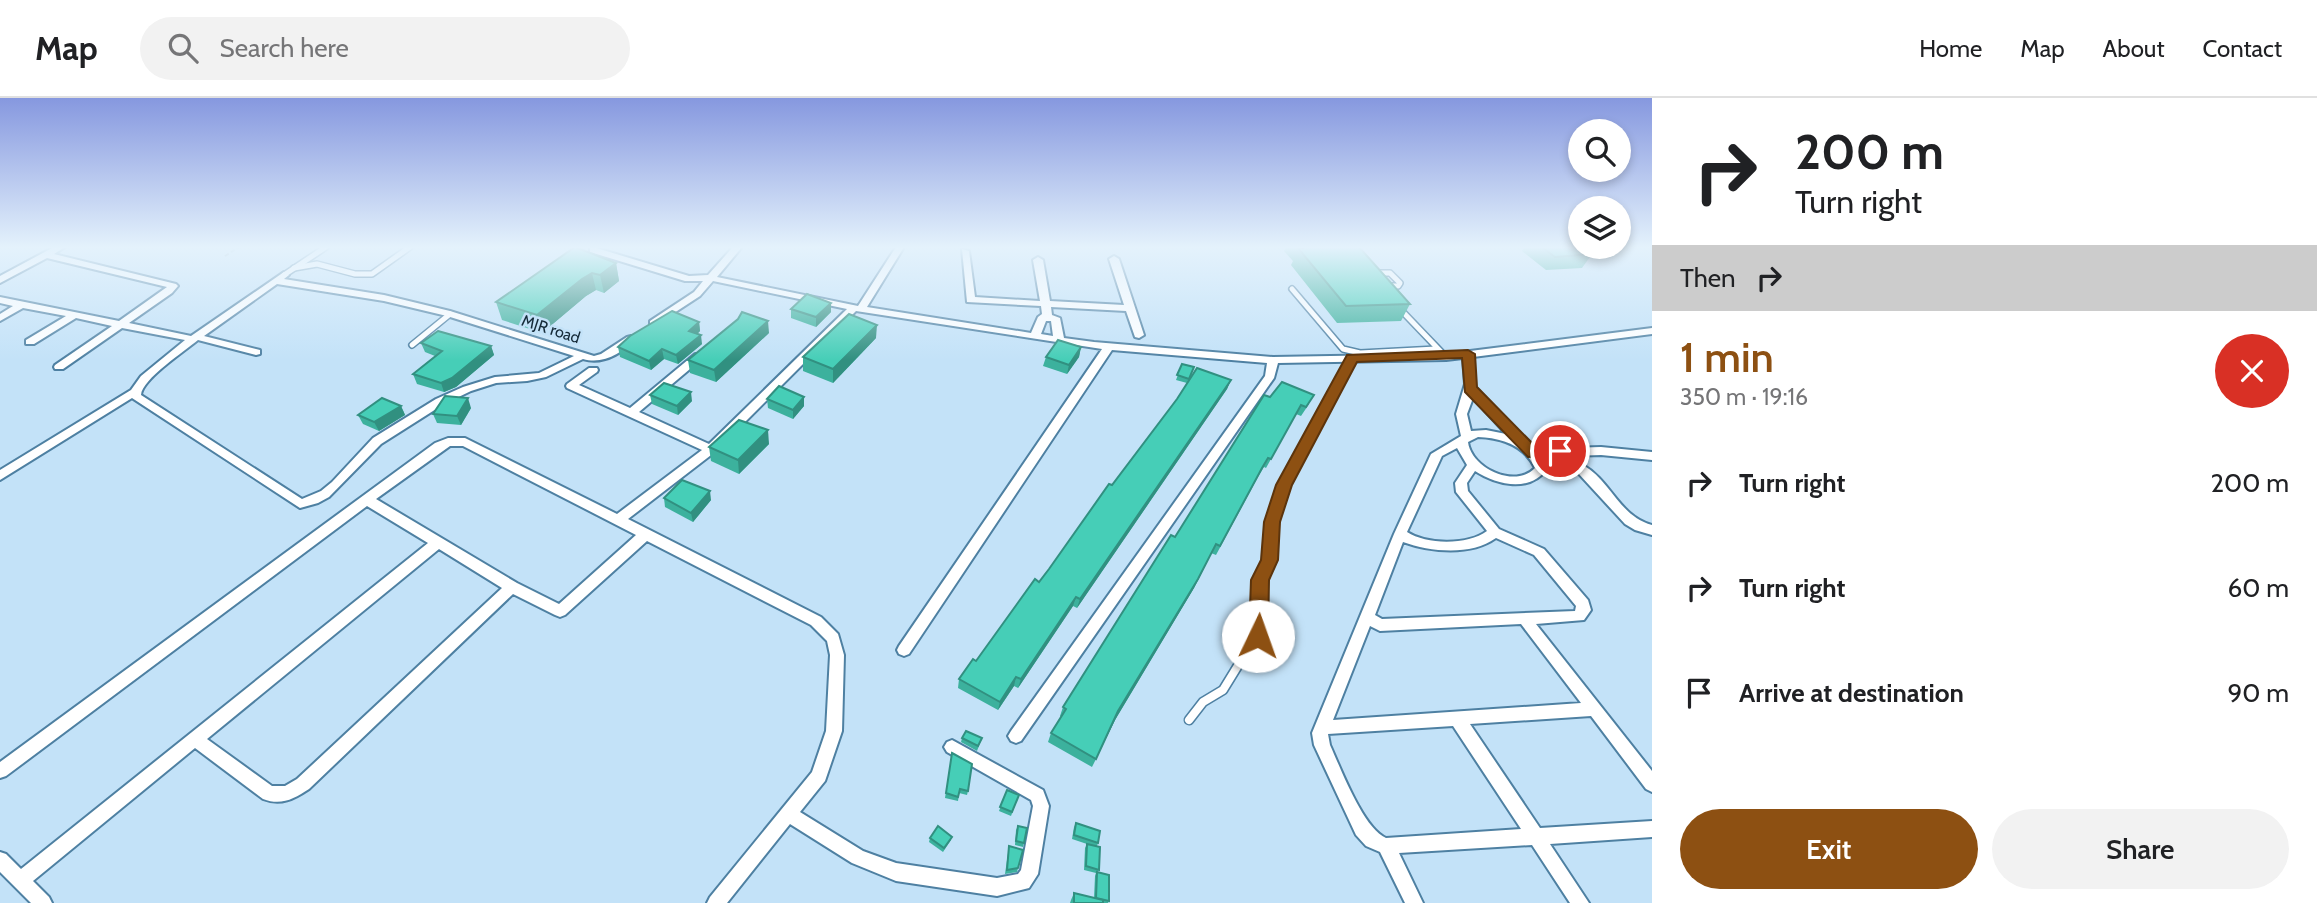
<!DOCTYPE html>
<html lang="en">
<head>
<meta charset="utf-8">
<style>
	body { margin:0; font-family:Cabin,sans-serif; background:#f2f2f2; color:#202124; height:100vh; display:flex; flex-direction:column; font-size:26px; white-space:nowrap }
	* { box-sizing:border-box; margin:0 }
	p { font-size:23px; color:#757577 }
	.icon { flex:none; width:38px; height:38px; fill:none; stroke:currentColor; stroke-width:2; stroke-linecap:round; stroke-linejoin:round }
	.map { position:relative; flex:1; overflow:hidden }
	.details { display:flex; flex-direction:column; background:#fff; width:665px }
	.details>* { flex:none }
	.top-card { background:#fff; color:#202124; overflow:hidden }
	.tools { position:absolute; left:1568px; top:21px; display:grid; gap:14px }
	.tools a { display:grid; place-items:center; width:63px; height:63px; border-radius:50%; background:#fff; box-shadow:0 4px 10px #0003; font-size:35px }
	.pin { position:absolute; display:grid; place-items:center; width:60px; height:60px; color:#fff; margin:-30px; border:4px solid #fff; border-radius:50%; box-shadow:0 2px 7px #0007 }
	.me { position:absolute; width:77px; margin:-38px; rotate:3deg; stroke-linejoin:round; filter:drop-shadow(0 0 5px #0008) }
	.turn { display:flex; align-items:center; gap:24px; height:147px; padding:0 28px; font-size:32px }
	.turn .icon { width:91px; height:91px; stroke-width:2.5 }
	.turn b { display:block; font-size:49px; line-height:60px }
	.then { display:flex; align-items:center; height:66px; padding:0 28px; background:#0003; gap:14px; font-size:26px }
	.round { display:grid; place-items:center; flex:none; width:74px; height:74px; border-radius:37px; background:#f2f2f2 }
	.head { display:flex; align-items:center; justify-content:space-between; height:119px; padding:0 28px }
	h1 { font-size:42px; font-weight:600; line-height:52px; color:#8d5012 }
	.action { display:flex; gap:14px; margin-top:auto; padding:14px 28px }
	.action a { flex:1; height:80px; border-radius:42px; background:#8d5012; color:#fff; font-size:28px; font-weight:600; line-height:80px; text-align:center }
	.action a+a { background:#f2f2f2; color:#202124 }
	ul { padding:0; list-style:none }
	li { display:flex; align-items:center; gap:21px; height:105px; padding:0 28px }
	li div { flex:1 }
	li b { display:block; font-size:26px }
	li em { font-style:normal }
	header { display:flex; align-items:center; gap:42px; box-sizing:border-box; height:98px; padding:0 35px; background:#fff; border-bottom:2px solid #e0e0e0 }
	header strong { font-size:33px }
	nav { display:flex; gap:38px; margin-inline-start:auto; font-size:24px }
	.search { width:490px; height:63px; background:#f2f2f2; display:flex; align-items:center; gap:18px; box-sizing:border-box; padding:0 24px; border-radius:38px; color:#757577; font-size:26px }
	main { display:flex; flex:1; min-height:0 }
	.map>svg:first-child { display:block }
</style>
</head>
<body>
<header>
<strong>Map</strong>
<div class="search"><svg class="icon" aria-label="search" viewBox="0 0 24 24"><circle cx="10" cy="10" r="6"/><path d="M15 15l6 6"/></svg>Search here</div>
<nav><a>Home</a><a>Map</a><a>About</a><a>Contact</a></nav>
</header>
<main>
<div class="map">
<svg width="1652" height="805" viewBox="0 0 1652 805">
	<rect width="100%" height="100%" fill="#c3e2f8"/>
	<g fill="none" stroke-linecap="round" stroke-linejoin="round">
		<!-- service-far2 casing -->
		<g stroke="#4e80a2" stroke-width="8">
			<g id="service-far2">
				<path d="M294,170L317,166L355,176H372L410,149"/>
				<path d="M1374,175H1390L1400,185L1398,188H1388"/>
				<path d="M284,177L326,149"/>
				<path d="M1292,191L1343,251L1360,255L1436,251"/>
				<path d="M1401,212L1446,259"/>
				<path d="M412,247L450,216"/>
				<path d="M1319,321L1352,260"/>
			</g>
		</g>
		<!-- service-far1 casing -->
		<g stroke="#4e80a2" stroke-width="10">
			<path id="service-far1" d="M1258,536L1260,482L1270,462L1272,424L1284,387L1320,320"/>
		</g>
		<!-- service casing -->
		<g stroke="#4e80a2" stroke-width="11">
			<path id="service" d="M1189,622L1203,604L1223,592L1258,535"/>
		</g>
		<!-- minor casing -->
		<g stroke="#4e80a2" stroke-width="4">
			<g id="minor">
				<path d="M54,149H65L54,156L176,186L178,188L172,195L129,225L191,238L284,174L289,177L284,181L384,197L450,213L594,258L601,256L627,239L631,238L636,241C622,255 603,267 583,261L546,279L527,283L496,285L471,293L444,306L381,346L329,399L318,405L300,410L132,300L0,382V372L131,292L141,278L185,242L122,230L63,271H55L54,269L55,267L112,228L76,220L34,246H26V242L66,218L23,210L0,223V216L13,208L0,205V199L119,223L167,189L47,160L0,185V178ZM277,186L384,203L447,218L574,258L539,275L495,279L463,289L436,301L373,340L332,384L321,393L302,401L141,297C142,281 185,253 198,242L256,257L260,256V252L204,238Z"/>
				<path d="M593,149L689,178L708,177L733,149H742L717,179L858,208L896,149H904L867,209L1031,235L1038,219L1042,216L1041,208L967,204L962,151L969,153L975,199L1040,203L1033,162L1038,159L1043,162L1050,203L1124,207L1109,161L1114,158L1119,161L1144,237L1139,240L1135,239L1126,213L1051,209L1052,217L1060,220L1064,240L1094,244L1273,259L1446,256L1652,230V236L1473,259L1475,289L1522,338L1523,342L1535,351L1601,349L1652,354V362L1601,357L1541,359C1555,361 1570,360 1583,367C1611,383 1619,418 1652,427V437L1635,432L1625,426L1578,375L1566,370L1545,368L1547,371C1529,395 1497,387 1475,373L1467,385L1468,393L1499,431L1544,451L1588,502L1591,512L1584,522L1536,526L1652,673V694L1646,691L1591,618L1470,626L1540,730L1652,723V739L1550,746L1589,805H1570L1532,747L1399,755L1423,805H1405L1380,754L1366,748L1356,737L1314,647L1312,635L1394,436L1431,356L1461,338L1456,316L1465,286L1463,260L1446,262L1278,265L1274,280L1021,643L1016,645L1011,643L1008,638L1011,633L1265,278L1267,265L1112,252L909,556L904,558L899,556L897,552L899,548L1102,251L856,213L715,354L628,421L821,519L838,536L844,557L842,633L825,683L800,714L863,753L896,765L997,780L1018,776L1021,772L1033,708L1031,702L947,654L944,649L947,644L952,642L1043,692L1049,708L1038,776L1029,790L997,798L896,783L852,765L790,726L727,805H707L710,799L812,674L826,633L830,557L827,543L811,527L647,443L565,517L560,519L555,517L513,496L309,691C294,701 281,708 263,701L195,650L33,783L49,799L52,805H31L0,774V754L6,756L21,771L428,445L367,408L6,678L0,680V664L435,345L448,340H465L617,416L702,352L567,290L566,288L567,286L589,270H597L598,272L597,274L579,287L630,310L695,256H703V260L639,314L709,346L847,211L713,183L700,198L654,228L650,227V223L694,194L703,183H685L590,154V150ZM1046,223H1051L1053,238L1041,236ZM1473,300L1506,336L1486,332L1471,333L1467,316ZM1478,339C1502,340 1524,347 1535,370C1515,391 1471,370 1468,344ZM450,348H463L636,437L559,506L517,485L376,401ZM1457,350L1467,367L1455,385L1456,394L1487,433C1468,447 1427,447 1407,434L1442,358ZM1496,440L1534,457L1576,508L1575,513L1382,521L1375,517L1403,444C1431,454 1471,458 1496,440ZM439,451L502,490L297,681L285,688H272L207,641ZM1521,526L1581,605L1333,622L1370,528L1380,533ZM1453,628L1521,731L1386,740C1363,730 1341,671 1330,647L1328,636Z"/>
			</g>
		</g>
		<!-- path -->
		<path stroke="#88a4b7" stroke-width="2" stroke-dasharray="4.5 2.5" stroke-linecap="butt" d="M225,158L239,149"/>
		<!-- service-far2 -->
		<use href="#service-far2" stroke="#fff" stroke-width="5"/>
		<!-- service-far1 -->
		<use href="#service-far1" stroke="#fff" stroke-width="6"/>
		<!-- service -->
		<use href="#service" stroke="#fff" stroke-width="8"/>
		<!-- minor -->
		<use href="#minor" fill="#fff" fill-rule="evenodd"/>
	</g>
	<!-- wall -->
	<g fill="#3cb19d">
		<path d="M1286,149H1359L1410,206L1401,223L1337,225L1291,167L1293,163L1284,153Z"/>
		<path d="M1525,149H1582L1592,156L1582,170L1546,172L1522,153Z"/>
		<path d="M616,165L619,183L604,195L596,192L586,198L542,235L502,222L496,204Z"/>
		<path d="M831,205V214L816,229L791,220V211Z"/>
		<path d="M699,224L700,233L697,236L702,246L678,266L664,261L651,272L620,259L618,249Z"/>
		<path d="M769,235L716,284L690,275L688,262Z"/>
		<path d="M876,240L833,285L803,273V259Z"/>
		<path d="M421,245L491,248L494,257L456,289L444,294L417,286L413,276L435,258L425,254Z"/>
		<path d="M1081,249L1079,259L1067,276L1043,268L1046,259Z"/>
		<path d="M1182,266L1194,269L1189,283L1231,282L1227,291L1077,510L1073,508L1018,590L1014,588L998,612L958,590L959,581L976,563L1039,484L1177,301L1187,285L1176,282Z"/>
		<path d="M650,297L692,303L678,317L652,306Z"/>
		<path d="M804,299V308L793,321L768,310L767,301Z"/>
		<path d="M1270,299L1309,306L1301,318L1296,316L1266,370L1264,369L1258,379L1216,457L1211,455L1194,490L1115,622L1092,669L1048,644L1051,635L1061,619L1060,618L1063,609L1175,439Z"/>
		<path d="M401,308L405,317L379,333L363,326L358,317Z"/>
		<path d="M471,310L461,327L437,325L433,316Z"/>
		<path d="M769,346L739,376L711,363L709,349Z"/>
		<path d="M664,400L711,402L693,424L665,409Z"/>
		<path d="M962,640H982L977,653L961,644Z"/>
		<path d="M952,655L968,693L967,697L959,695L958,703L945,700Z"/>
		<path d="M1007,692L1019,697L1011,718L999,713Z"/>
		<path d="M1076,725L1098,745L1097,748L1099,772L1097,774L1109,803L1108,805H1070L1071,802L1074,795L1094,800L1095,778L1096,775L1084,772L1085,750L1087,746L1072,741L1074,729Z"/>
		<path d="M1018,728L1024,745L1023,749L1015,747L1016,732Z"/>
		<path d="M930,740L951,742L943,754L929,744Z"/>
		<path d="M1009,748L1023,752L1017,774L1005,776Z"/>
	</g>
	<!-- shaded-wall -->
	<g fill="#319080">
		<path d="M616,165L619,183L604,195L600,177Z"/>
		<path d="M592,175L596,192L586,198L542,235L537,217L582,181Z"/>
		<path d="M831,205V214L816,229V219Z"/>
		<path d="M768,223L769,235L716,284L714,272Z"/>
		<path d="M699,224L700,233L690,243L689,233Z"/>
		<path d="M877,227L876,240L833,285V271Z"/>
		<path d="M701,237L702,246L678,266L676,257Z"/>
		<path d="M491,248L494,257L456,289L444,294L441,285Z"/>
		<path d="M1081,249L1079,259L1067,276L1069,267Z"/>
		<path d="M662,251L664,261L651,272L649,263Z"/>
		<path d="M1231,282L1227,291L1077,510L1080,501Z"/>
		<path d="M691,294L692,303L678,317L677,308Z"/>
		<path d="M804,299V308L793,321V312Z"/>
		<path d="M468,300L471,310L461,327L457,318Z"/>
		<path d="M401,308L405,317L379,333L374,324Z"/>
		<path d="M768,332L769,346L739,376L738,362Z"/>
		<path d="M710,393L711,402L693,424L691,415Z"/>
		<path d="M1216,446L1194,490L1115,622L1092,669L1118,613Z"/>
		<path d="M1076,499L1073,508L1018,590L1021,581Z"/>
		<path d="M1016,579L1014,588L998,612L1000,604Z"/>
	</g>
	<!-- building -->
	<g fill="#46ceb7" stroke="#319080" stroke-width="2">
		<path d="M575,149L616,165L600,177L592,175L582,181L537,217L496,204Z"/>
		<path d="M1302,149H1359L1410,206L1346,208L1298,150H1303Z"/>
		<path d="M1542,149H1582L1592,156L1555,159Z"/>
		<path d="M807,196L831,205L816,219L791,211Z"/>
		<path d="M672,213L699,224L689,233L701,237L676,257L662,251L649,263L618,249L630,238Z"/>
		<path d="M742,214L768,223L714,272L688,262L738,221Z"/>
		<path d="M849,216L877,227L833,271L803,259Z"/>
		<path d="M438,233L491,248L452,280L441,285L413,276L442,253L421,245Z"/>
		<path d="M1058,242L1081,249L1069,267L1046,259Z"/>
		<path d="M1182,266L1194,269L1189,281L1177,277Z"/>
		<path d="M1197,270L1231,282L1080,501L1076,499L1021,581L1016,579L1000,604L959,581L973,561L976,563L1035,481L1039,484L1049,471L1109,386L1112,387L1177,301Z"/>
		<path d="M1282,284L1314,297L1306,309L1301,307L1271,361L1268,360L1262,370L1220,448L1216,446L1198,481L1118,613L1096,661L1051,635L1066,611L1063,609L1171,437L1175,439L1264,297L1270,299Z"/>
		<path d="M664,285L691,294L677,308L650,297Z"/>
		<path d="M779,288L804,299L793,312L767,301Z"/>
		<path d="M445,298L468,300L457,318L433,316Z"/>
		<path d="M382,300L401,308L374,324L358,317Z"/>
		<path d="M739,322L768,332L738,362L709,349Z"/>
		<path d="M682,382L710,393L691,415L664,400Z"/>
		<path d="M966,633L982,640L978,648L962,640Z"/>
		<path d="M952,655L972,666L968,693L960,691L958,699L946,695Z"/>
		<path d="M1007,692L1019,697L1012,714L1000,709Z"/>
		<path d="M1076,725L1100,733L1098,745L1074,737Z"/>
		<path d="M938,728L952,739L944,750L930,740Z"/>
		<path d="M1018,728L1027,730L1024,745L1016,743Z"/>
		<path d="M1087,746L1100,749L1099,772L1086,768Z"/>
		<path d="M1009,748L1023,752L1018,770L1007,772Z"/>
		<path d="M1097,774L1109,777V803L1096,800Z"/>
		<path d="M1074,795L1103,802V805H1074Z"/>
	</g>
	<!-- sky -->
	<linearGradient id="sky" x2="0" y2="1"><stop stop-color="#8698df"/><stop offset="0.57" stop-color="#e4f2fc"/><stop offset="1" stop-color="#e4f2fc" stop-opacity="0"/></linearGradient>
	<rect width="1652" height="262" fill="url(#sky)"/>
	<!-- route -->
	<path fill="#8d5012" stroke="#5c340c" stroke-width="2" d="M1468,252L1475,256L1477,289L1537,350L1560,348L1568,353L1566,357L1528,359L1465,294L1462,260L1357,264L1292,387L1280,424L1278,462L1269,482L1268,538L1265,544L1258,546L1252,544L1249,538L1251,482L1261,462L1264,424L1276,387L1347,257Z"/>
	<g text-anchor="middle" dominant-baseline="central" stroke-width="5" stroke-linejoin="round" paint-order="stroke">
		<!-- far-street labels -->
		<g font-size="16" fill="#162b39" stroke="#c3e2f8">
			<text transform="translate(551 231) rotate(18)">MJR road</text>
		</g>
	</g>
</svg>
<div class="tools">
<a><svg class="icon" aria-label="search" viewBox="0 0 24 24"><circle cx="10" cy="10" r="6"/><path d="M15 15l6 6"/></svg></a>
<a><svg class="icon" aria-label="layers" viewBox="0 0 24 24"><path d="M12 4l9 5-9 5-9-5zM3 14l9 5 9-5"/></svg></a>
</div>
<div class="pin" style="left:1560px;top:353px;background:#d93025"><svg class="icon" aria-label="arrive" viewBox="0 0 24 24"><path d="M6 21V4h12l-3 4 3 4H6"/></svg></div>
<svg class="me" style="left:1258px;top:538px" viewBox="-20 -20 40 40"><circle r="19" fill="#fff"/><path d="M0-13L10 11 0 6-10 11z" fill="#8d5012"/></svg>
</div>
<section class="details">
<div class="top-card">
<div class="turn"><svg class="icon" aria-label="right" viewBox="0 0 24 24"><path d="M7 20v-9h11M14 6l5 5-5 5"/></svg><div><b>200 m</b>Turn right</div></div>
<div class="then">Then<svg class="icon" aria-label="right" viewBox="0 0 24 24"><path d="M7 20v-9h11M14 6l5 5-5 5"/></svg></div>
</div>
<div class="head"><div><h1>1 min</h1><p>350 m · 19:16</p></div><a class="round" style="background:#d93025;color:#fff"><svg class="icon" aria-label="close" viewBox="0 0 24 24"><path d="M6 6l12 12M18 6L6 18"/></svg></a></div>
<ul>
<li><svg class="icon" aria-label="right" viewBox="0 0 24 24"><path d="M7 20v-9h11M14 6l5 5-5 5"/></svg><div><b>Turn right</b></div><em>200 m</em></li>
<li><svg class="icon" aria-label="right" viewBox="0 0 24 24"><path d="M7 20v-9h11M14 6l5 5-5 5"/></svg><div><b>Turn right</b></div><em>60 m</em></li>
<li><svg class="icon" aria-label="arrive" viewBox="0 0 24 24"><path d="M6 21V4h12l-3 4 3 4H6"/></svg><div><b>Arrive at destination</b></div><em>90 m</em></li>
</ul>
<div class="action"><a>Exit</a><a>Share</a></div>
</section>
</main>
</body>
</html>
